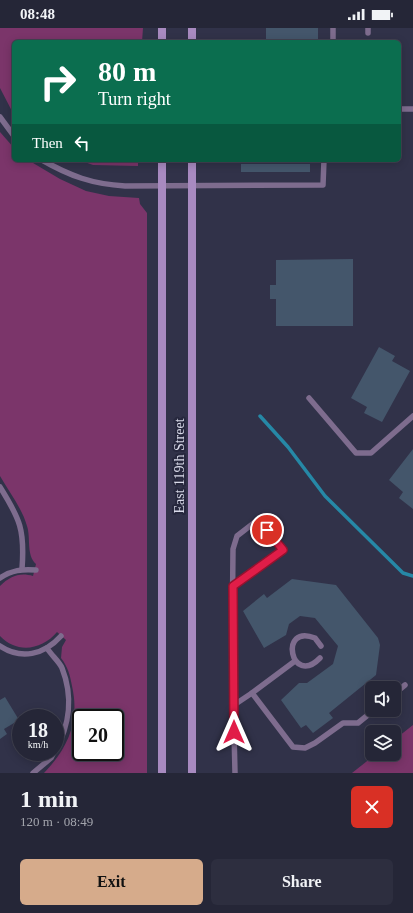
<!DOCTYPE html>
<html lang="en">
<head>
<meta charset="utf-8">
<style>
	body { margin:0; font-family:Georgia,serif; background:#2d2e3f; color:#f1f3f6; height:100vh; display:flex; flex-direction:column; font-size:15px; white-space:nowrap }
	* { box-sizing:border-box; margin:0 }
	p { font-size:13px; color:#a3a5ad }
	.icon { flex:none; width:22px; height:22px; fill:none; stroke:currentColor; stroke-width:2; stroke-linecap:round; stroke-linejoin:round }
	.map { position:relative; height:745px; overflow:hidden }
	.side { display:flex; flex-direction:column; background:#252637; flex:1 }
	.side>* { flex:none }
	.top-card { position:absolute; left:12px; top:12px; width:389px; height:122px; border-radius:6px; box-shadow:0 2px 10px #0003,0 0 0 1px #424352; background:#0b6e4f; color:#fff; overflow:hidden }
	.fabs { position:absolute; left:365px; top:653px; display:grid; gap:8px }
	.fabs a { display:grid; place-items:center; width:36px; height:36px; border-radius:6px; background:#252637; box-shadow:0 2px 10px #0003,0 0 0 1px #424352; font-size:20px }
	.speed { position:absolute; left:12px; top:681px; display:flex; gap:8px; font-size:20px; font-weight:700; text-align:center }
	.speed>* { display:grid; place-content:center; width:52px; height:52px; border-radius:50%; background:#252637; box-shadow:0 2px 10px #0003,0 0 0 1px #424352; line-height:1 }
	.speed small { font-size:10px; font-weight:400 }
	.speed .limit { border:2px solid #111; border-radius:6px; background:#fff; color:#111 }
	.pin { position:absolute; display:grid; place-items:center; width:34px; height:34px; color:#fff; margin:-17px; border:2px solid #fff; border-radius:50%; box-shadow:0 1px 4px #0007 }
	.me { position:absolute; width:44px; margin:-22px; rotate:0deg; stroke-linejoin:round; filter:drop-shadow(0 0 3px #0008) }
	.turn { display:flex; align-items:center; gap:14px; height:84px; padding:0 20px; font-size:18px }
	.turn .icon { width:52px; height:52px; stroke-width:2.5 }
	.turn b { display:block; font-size:28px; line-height:34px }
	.then { display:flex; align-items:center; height:38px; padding:0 20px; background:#0003; gap:8px; font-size:15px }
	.round { display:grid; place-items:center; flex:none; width:42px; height:42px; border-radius:6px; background:#2d2e3f }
	.headline { display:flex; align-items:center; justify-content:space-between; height:68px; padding:0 20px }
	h1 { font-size:24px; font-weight:800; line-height:30px }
	.primary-button { display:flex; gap:8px; margin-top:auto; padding:8px 20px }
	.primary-button a { flex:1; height:46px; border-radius:6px; background:#d6ab8b; color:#111; font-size:16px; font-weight:800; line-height:46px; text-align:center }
	.primary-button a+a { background:#2d2e3f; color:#f1f3f6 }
	.status { display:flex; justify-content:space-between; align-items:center; height:28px; padding:0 20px; background:#252637; direction:ltr }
	.status svg { height:11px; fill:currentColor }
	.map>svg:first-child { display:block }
</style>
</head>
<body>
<div class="status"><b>08:48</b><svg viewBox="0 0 49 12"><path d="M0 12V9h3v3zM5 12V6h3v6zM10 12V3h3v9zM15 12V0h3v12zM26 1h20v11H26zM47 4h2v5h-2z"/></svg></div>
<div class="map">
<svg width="413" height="745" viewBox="0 0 413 745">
	<rect width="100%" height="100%" fill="#313249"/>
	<!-- green -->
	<g fill="#7b356a" fill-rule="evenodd">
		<path d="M0,0H143L142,14H14V87L0,60Z"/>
		<path d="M0,104L14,120V132H28L60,151L86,163L109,168L139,170L140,176L147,185V745H44C68,720 80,693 72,658C70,647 68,639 61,630L62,619L66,612L57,604C42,622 17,626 0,608V558C10,548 20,544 33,548L36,536C26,527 31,510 27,498C22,480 9,464 0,448ZM81,690H115V724H81Z"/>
		<path d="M79,132H138V138L93,137Z"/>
		<path d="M413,697V745H352L376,726H394V712Z"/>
	</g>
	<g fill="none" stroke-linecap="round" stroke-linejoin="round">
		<!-- stream -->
		<path stroke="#2688a6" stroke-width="3.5" d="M260,388L288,419L325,468L403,545L413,548"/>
	</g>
	<!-- building -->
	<g fill="#44566b">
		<rect x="266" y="0" width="52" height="14"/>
		<rect x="241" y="136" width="69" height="8"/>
		<path d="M353,231V298H276V271H270V257H276V232Z"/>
		<path d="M379,319L395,328L392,333L410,343L382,394L364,385L367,379L351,370Z"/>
		<path d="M413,421V481L399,470L403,464L389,452Z"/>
		<path d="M292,551L336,557L378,610L380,617L376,647L329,685L333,690L313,705L306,697L301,700L281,672L299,655H307L333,636L338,618L315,590L300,588L289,596L286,607L264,620L243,583L264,566L267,570Z"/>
		<path d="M5,669L19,692L4,701L7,706L0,711V672Z"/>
	</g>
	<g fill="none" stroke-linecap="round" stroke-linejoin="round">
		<!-- lane -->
		<g stroke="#7e6c8e" stroke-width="5.5">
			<path d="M368,0V5"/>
			<path d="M333,14V0"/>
			<path d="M399,81H413"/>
			<path d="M0,89L14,108"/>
			<path d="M42,132C70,148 92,156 125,158L323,157L324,132"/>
			<path d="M309,370L356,425H371L413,388"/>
			<path d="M0,459C20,491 25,502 22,541"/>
			<path d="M0,550C12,542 22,541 36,542"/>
			<path d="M233,558L283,522L259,491L237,508L233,521L232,621L235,745"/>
			<path d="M0,618C21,632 44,627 61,608"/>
			<path d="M47,620C51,627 59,633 62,640C73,668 70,697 55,723"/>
			<path d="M320,630C291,660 278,595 315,610L321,618"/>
			<path d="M252,665L295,633"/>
			<path d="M394,666L405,657"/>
			<path d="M234,677L252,665L293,719L305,720L315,715L343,695H358L374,682"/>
			<path d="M33,745L51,730L54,724"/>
		</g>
		<!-- secondary -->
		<g stroke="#a88ac0" stroke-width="8">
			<path d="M162,0V14"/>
			<path d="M192,0V14"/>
			<path d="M162,745V132"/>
			<path d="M192,745V132"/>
		</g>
	</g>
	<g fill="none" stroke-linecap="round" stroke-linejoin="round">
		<!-- route casing -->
		<g stroke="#92132f" stroke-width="10">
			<path id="route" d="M234,704L233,558L283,522L267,502"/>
		</g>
		<!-- route -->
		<use href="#route" stroke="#e11d48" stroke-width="7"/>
	</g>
	<g text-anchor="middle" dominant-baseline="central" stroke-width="4" stroke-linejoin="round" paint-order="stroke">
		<!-- street labels -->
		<g font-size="14" fill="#dadbea" stroke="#27283e">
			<text transform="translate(179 438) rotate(-90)">East 119th Street</text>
		</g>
	</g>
</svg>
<div class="fabs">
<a><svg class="icon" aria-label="sound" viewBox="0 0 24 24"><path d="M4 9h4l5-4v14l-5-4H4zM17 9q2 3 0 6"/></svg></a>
<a><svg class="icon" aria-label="layers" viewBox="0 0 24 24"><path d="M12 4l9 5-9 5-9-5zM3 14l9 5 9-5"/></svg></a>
</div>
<div class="speed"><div>18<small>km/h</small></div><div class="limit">20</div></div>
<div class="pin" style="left:267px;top:502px;background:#d93025"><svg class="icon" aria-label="arrive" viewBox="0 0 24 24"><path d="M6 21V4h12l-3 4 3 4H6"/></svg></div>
<svg class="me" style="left:234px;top:704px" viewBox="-20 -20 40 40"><path d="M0-17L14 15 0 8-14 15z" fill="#e11d48" stroke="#fff" stroke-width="4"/></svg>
<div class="top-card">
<div class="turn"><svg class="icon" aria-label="right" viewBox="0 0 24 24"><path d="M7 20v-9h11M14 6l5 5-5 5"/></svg><div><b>80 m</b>Turn right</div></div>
<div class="then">Then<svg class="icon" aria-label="left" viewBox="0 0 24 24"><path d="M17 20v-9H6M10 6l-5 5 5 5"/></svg></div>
</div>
</div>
<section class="side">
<div class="headline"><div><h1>1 min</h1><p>120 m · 08:49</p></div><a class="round" style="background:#d93025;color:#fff"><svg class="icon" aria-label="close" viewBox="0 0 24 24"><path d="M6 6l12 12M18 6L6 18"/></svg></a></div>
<div class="primary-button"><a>Exit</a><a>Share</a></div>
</section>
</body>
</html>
